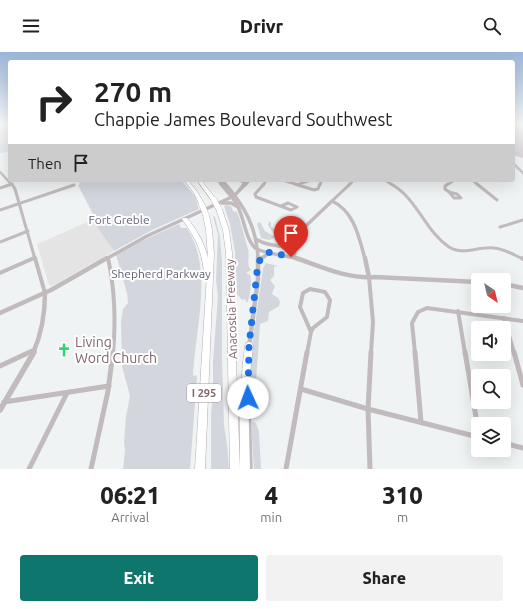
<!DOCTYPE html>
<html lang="en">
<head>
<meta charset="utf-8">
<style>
	body { margin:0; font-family:Ubuntu,sans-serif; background:#f2f2f2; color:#222; height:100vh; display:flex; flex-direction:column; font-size:15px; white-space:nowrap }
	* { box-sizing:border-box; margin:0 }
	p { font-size:13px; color:#767676 }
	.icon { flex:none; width:22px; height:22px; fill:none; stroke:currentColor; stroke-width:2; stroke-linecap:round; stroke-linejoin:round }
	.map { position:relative; height:417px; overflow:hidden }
	.details { display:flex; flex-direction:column; background:#fff; flex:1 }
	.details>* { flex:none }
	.guide { position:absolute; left:8px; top:8px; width:507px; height:122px; border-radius:4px; box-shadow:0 4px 16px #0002; background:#fff; color:#222; overflow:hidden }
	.needle { width:26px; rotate:145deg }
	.controls { position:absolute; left:471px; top:221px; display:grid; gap:8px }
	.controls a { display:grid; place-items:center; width:40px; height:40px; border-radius:4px; background:#fff; box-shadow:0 4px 16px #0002; font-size:20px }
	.pin { position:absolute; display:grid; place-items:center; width:34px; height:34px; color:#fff; margin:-41px -17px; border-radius:50% 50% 50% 0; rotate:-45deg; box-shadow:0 0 4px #0007 }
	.pin .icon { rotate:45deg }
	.me { position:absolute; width:44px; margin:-22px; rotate:358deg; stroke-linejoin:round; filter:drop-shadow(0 0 3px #0008) }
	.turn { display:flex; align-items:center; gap:14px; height:84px; padding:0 20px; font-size:18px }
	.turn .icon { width:52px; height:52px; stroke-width:2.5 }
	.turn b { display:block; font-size:28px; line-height:34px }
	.then { display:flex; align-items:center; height:38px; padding:0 20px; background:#0003; gap:8px; font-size:15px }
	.eta { display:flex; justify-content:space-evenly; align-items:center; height:68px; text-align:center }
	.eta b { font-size:24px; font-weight:800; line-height:28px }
	.primary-button { display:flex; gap:8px; margin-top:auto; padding:8px 20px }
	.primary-button a { flex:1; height:46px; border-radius:4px; background:#0f766e; color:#fff; font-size:16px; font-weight:800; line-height:46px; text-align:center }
	.primary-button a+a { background:#f2f2f2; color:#222 }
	header { display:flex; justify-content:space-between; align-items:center; height:52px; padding:0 20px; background:#fff; font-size:18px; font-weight:800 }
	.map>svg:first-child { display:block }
</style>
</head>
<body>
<header><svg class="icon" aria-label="menu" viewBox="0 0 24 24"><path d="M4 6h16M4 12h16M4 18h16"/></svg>Drivr<svg class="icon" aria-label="search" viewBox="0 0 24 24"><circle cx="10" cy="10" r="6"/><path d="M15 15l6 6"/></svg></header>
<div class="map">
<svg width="523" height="417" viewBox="0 0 523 417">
	<rect width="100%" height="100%" fill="#f0f3f4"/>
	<!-- built -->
	<path fill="#e4e4e4" d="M92,168L114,199L52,234L49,233L37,192Z"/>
	<!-- green -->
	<g fill="#d4d6dd">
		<path d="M10,73V99L0,101V76Z"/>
		<path d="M78,128H181L195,144L199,157L152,178L114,199L92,168L95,166L78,133L80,132Z"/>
		<path d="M227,153L231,154L233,159L237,160C242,172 244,185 248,197C250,204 246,213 251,218L246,221L250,223C252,229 250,247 247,251L245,247L242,248L237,242L235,200L230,172L224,154Z"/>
		<path d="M213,164L215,165L220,185L222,210V306L224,373L227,392L229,417H211V363L213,342V308L218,244L216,228L218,183Z"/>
		<path d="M260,170L265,179L273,184L274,182L268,173L269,170H271V175L280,180V184L269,188L261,186L257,171Z"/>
		<path d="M179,172L181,176H187C214,218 195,277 193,324L196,323L197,325L190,417H123L125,398L124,390L126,364L130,344L122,314L121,270L123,257L128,251L127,241L116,203L135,192Z"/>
		<path d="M266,211L278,214L274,215V224L270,228L275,234L272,242L278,246L280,250L279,254L269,260L268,269L260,272L256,330L258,359L252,364L251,361L249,338L251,302L263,216Z"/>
		<path d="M253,369L256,371L259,380L261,417H254L251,371Z"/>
	</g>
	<!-- water -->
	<path fill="#c7b8c0" d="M513,73H523V106L513,103Z"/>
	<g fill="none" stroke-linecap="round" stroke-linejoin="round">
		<!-- motorway casing -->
		<g stroke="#b5aeb1" stroke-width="1">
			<g id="motorway">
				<path d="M184,128H188L198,141L205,153L204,154H200L194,141Z"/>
				<path d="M197,128H201L216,147V149H212Z"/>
				<path d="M219,155L222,157L229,178L232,201L240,417H230L226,201L223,178L216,157Z"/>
				<path d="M206,161L209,163L212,178L214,201L205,417H195L207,222H205L204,220C201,196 196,187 182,167L183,166H187C197,178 204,190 208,206L206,178L203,163Z"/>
				<path d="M249,290L252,291L253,294L248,340L250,417H240C240,376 239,335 245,294L246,291Z"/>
			</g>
		</g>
		<!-- minor-far3 -->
		<g stroke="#c2bbbd" stroke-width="2.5">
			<path d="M513,111L523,121"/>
			<path d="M0,120L12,133"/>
			<path d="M237,128L247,131"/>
			<path d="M282,128L298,133"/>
			<path d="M384,128L393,133"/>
			<path d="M472,128L478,133"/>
			<path d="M299,132L312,128"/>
			<path d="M9,133L12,132"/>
			<path d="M243,133L247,128"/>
			<path d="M245,133L250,128"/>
			<path d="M263,133L267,128"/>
			<path d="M320,133L322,128"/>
			<path d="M349,133L354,128"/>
			<path d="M447,133L455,128"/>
		</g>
		<!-- minor-far2 -->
		<g stroke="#c2bbbd" stroke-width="3">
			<path d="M12,132L15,137L35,207"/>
			<path d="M264,132L255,142L256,145L291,158L297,155L288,151L281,154"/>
			<path d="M295,132L314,138L318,137L320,132"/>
			<path d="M391,132C417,146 425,179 449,195C463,204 479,194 494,196C505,197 514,203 523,207"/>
			<path d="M448,132L445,134V137L449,140"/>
			<path d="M477,132L497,148"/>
			<path d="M0,136L12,132"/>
			<path d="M449,140L457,142L461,146H454Z"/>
			<path d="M236,142L244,132"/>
			<path d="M235,143L246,132"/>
			<path d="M332,149L350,132"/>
			<path d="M0,158L74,133"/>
			<path d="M500,175L523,168"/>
			<path d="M0,190L28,179"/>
			<path d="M32,207L35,206"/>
		</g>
		<!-- minor-far1 -->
		<g stroke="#c2bbbd" stroke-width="4">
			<path d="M35,206L45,241"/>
			<path d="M108,206C115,238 116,268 113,301"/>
			<path d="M522,206L523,207"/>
			<path d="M0,221L34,206"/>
			<path d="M369,225L373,270L371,301"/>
			<path d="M310,237L325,240L330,248L327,265L313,276L311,280L300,255L303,241Z"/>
			<path d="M458,259L465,301"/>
			<path d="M504,266L514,301"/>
			<path d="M28,301L35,297"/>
			<path d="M307,301L311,280"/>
			<path d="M415,301L412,271L418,260L427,256L523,269"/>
		</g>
		<!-- minor -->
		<g stroke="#c2bbbd" stroke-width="5">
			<path d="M415,300L421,370"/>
			<path d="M465,300L478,377"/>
			<path d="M514,300L523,333"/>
			<path d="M0,314L30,300"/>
			<path d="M301,337L368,357L478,385"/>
			<path d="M4,350L109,334"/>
			<path d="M504,391L523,396"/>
			<path d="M29,417L67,341"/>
			<path d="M91,417L108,339L113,300"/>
			<path d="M286,417L307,300"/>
			<path d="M370,417L368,357L371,300"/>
		</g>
		<!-- tertiary-far3 -->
		<g stroke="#c2bbbd" stroke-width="3">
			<path d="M218,128L222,133"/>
			<path d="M221,128L226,133"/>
		</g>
		<!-- tertiary-far2 -->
		<g stroke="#c2bbbd" stroke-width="3.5">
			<path d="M221,132C227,140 236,148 239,157C244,168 247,192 257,197C270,203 286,203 299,207"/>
			<path d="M225,132C245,154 257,177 258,207"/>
			<path d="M222,151H231L238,155"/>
			<path d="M258,188C270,196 285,191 295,201L293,205"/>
			<path d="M287,195L288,191L332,149C354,159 359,185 365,207"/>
			<path d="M106,207L147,184L234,144"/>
			<path d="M261,207L270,200"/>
		</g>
		<!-- tertiary-far1 -->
		<g stroke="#c2bbbd" stroke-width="4.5">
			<path d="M296,206C322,215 347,227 375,225L478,230"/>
			<path d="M365,206L369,225"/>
			<path d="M259,211L261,206"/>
			<path d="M504,232L523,236"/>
			<path d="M0,261L51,238L107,206"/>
			<path d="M249,295L258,227V206"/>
			<path d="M33,301C42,281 45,263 45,241"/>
		</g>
		<!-- tertiary -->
		<g stroke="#c2bbbd" stroke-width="5.5">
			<path d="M248,355L250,417"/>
			<path d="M0,358L34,300"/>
		</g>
		<!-- motorway -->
		<use href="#motorway" fill="#fff" fill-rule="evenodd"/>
		<!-- motorway-bridge casing -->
		<g stroke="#b5aeb1" stroke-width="6" stroke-linecap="butt">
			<g id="motorway-bridge">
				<path d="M214,148L219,157"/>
				<path d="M202,153L206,163"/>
			</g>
		</g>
		<!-- motorway-bridge -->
		<use href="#motorway-bridge" stroke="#fff" stroke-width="5.5"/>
	</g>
	<!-- sky -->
	<linearGradient id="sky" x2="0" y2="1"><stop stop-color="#9bb6d8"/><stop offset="0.55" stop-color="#f8fafa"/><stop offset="1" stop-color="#f8fafa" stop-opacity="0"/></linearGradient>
	<rect width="523" height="132" fill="url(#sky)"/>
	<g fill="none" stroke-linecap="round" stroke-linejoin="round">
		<!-- route -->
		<path stroke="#1a73e8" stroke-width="7" stroke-dasharray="0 12.6" d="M248,346L249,294L258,211L262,205L270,200L291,205"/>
	</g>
	<!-- icons -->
	<defs>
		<g id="church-bare" transform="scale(1.08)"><path d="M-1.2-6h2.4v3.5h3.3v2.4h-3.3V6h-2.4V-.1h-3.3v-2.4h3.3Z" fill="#2fd579" stroke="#fff" stroke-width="2.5" paint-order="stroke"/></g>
	</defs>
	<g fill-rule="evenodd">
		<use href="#church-bare" x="64" y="298"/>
	</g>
	<g text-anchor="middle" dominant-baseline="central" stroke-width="4" stroke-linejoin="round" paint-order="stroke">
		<!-- shield labels -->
		<rect fill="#fff" stroke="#a5939a" stroke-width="1" x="187" y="332" width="34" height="18" rx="3"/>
		<g font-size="11" font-weight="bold" fill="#7f656e">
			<text x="204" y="341">I 295</text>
		</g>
		<!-- park labels -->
		<g font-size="12" fill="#636377" stroke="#fff">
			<text x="119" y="167">Fort Greble</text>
			<text x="161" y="221">Shepherd Parkway</text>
		</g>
		<!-- street labels -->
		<g font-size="12" fill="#7f656e" stroke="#fff">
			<text transform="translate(231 257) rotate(-92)">Anacostia Freeway</text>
		</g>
		<!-- near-poi labels -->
		<g font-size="14" fill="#7f656e" stroke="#fff" text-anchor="start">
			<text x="75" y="290">Living<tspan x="75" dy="16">Word Church</tspan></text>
		</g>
	</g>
</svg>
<div class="controls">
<a><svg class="needle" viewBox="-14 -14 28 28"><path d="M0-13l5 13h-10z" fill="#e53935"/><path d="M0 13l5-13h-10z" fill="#767676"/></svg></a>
<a><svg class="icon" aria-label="sound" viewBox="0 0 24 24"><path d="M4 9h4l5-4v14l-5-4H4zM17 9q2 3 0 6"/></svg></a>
<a><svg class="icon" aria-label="search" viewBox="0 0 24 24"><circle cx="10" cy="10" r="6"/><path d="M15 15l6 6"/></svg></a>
<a><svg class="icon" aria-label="layers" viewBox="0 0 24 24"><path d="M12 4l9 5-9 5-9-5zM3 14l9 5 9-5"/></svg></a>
</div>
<div class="pin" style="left:291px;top:205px;background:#d93025"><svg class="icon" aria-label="arrive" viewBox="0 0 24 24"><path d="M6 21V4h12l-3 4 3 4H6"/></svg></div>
<svg class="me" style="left:248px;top:346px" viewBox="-20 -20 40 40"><circle r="19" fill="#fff"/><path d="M0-13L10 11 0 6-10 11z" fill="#1a73e8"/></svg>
<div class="guide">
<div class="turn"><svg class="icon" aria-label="right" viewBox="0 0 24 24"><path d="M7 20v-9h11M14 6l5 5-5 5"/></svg><div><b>270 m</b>Chappie James Boulevard Southwest</div></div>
<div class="then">Then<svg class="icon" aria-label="arrive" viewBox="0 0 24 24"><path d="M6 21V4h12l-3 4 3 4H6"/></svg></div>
</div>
</div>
<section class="details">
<div class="eta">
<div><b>06:21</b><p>Arrival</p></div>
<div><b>4</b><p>min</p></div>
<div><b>310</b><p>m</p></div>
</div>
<div class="primary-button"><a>Exit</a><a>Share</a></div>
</section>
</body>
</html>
